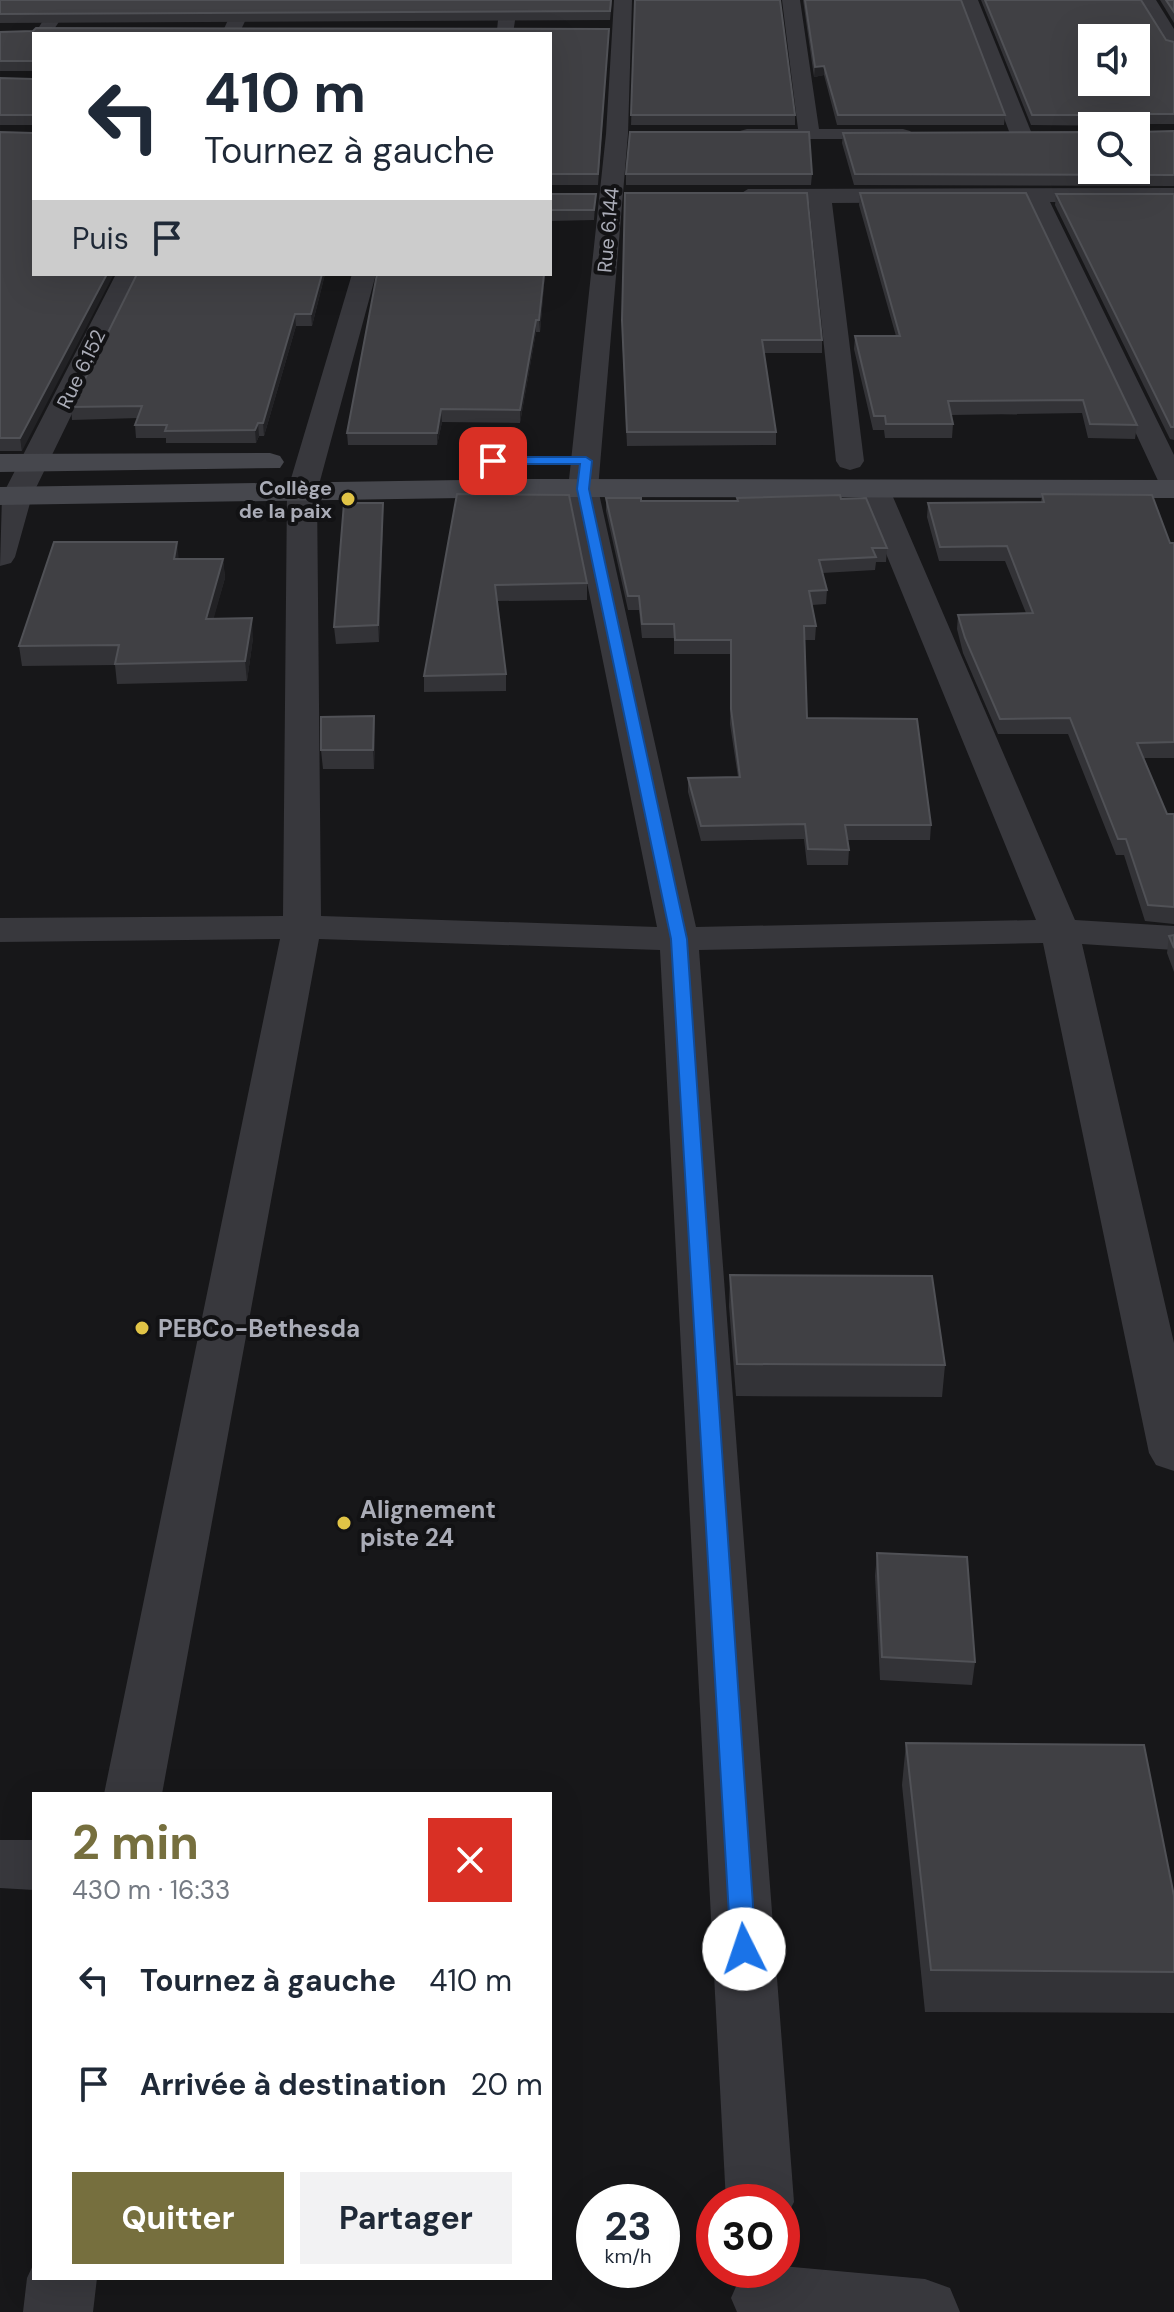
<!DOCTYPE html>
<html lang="fr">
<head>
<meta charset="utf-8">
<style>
	body { margin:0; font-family:"DM Sans",sans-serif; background:#f2f2f3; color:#1f2937; height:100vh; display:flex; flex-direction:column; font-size:30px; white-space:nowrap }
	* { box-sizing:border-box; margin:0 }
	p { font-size:26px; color:#747a83 }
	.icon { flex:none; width:44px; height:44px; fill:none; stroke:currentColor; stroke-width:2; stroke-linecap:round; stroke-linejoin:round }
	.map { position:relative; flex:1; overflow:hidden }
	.sheet { position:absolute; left:32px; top:1792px; width:520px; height:488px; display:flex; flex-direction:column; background:#fff; border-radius:0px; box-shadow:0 8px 32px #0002 }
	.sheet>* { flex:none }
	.hud { position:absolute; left:32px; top:32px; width:520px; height:244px; border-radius:0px; box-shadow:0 8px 32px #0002; background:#fff; color:#1f2937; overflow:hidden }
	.fabs { position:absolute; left:1078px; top:24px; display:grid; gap:16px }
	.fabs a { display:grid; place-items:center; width:72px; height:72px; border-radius:0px; background:#fff; box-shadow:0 8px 32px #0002; font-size:40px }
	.speed { position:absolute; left:576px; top:2184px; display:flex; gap:16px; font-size:40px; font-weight:700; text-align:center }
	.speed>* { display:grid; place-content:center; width:104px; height:104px; border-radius:50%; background:#fff; box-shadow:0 8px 32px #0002; line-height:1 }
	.speed small { font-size:20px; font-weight:400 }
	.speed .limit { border:12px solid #d22; background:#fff; color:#111 }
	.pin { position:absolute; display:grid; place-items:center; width:68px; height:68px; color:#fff; margin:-34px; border-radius:16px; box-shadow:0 4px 12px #0006 }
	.me { position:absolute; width:88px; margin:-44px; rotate:356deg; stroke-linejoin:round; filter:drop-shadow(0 0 6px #0008) }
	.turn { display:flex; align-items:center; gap:28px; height:168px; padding:0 40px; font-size:36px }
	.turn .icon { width:104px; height:104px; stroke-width:2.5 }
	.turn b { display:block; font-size:56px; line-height:68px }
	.then { display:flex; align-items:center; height:76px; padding:0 40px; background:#0003; gap:16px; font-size:30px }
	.round { display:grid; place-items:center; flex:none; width:84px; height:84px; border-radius:0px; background:#f2f2f3 }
	.overview { display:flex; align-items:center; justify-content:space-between; height:136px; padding:0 40px }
	h1 { font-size:48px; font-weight:700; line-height:60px; color:#766f3e }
	.button { display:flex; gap:16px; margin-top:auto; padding:16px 40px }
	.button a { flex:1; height:92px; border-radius:0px; background:#766f3e; color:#fff; font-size:32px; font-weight:700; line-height:92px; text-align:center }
	.button a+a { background:#f2f2f3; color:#1f2937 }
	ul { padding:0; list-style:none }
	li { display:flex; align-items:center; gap:24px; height:104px; padding:0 40px }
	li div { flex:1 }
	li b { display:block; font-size:30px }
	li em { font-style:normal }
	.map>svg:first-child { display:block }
</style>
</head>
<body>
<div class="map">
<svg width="1174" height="2312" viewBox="0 0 1174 2312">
	<rect width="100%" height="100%" fill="#171719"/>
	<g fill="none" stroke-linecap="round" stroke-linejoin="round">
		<!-- minor -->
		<g fill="#38383d" fill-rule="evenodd">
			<path d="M55,0H73L51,34H35Z"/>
			<path d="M237,0H255L239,34H225L223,31Z"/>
			<path d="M500,0H518L513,34H499L497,30Z"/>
			<path d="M614,0H632L628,134L598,489L696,927L1036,920L860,490L865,484L875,481L885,484L890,490L1075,920L1174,926V950L1082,944L1174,1343V1471L1156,1465L1149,1453L1043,943L699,950L794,2202L782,2225V2202H726L660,950L319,939L162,1794H104L280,939L0,942V918L283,916L287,492L352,274H376L317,492L321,916L657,927L568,489L606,134Z"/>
			<path d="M782,0H800L819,129H903L910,131L914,135L910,139H740L736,135L740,131L747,129H798Z"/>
			<path d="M960,0H978L1032,134L1028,138H1014L1010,134Z"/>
			<path d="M1138,0H1156L1174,29V50L1167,48Z"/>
			<path d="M1174,188V202H1050L1174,455V494L1164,491L1160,485L1028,202L832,203L864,461L860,467L850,470L840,467L836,461L809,203H748L737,196L748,189Z"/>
			<path d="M116,274H140L32,496L15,557L11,563L0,566L2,496Z"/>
			<path d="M0,1840H34V1890L0,1888Z"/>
			<path d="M34,2263V2278H97L93,2312H23L27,2278Z"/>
			<path d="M782,2266L925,2279L950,2288L960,2312H737L731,2298L741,2275L753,2270H782Z"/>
		</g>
		<!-- secondary -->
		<g fill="#46474d" fill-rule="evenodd">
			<path d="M270,453L280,456L284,462L280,468L0,472V454Z"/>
			<path d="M526,479L1174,480V498L526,497L0,505V487Z"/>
		</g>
	</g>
	<!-- wall -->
	<g fill="#333337">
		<path d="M0,0H612L610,20L0,23Z"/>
		<path d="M635,0L795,115V125H631Z"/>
		<path d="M803,0H961L1005,115L1004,125H837L824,75L814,77Z"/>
		<path d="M981,0H1141L1166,40L1174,42V124H1136L1137,132L1174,131V186L854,185L842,143L843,133L1092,132L1136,126L1031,125Z"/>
		<path d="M1160,0H1174V23Z"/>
		<path d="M36,28L609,29L598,185H550V34H34V71H0V32L33,31Z"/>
		<path d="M34,73V125H0V78L33,79Z"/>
		<path d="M0,132L22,451H0Z"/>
		<path d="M626,174H812L811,185H626Z"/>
		<path d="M625,193L822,340V353H764L776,432V445L627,446L622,333Z"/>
		<path d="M860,193L1137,425L1135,439L1088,438L1082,413L951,415L953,424L952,438H885L884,430H873L854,349L855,336H896L859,205Z"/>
		<path d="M550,194H596L594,220L550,221Z"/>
		<path d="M1056,194H1174V440L1170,439L1055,205Z"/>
		<path d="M325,274L312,326H296L264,436H259L256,443H166V438H136L135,425L138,418L72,420L71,407Z"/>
		<path d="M377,274H545L540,332H536L520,423L442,422L437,445H348L347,433Z"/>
		<path d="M457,494L587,583V600L497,601L506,674V691L424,692V676Z"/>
		<path d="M1042,494L1170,543H1174V758H1144L1167,814H1174V924L1145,921L1124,855H1116L1068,734H998L963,653L957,629L958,615L1026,613L1005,561H939L927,517L928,503L1041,502Z"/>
		<path d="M606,498L641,501H737V498L841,499L887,548L886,562H876L875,570L822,573L827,590L826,604L812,605L816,626L815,640H805L807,718L931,825L930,840H848L849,850L848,865H807L804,839L701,841L688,792V778L738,777L730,724L731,654H674V638H642L639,610H628L606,511Z"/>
		<path d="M383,503V519L379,642L336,644L334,627Z"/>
		<path d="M179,559H223L225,578L213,619L253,638L247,681L117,684L115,665L22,666L19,646Z"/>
		<path d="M374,716L375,735L374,769H323L321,750Z"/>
		<path d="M1174,935V972L1167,953L1169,936Z"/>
		<path d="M730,1275L945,1365L942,1397L736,1396L729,1306Z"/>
		<path d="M877,1553L975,1662L972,1685L880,1680L875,1576Z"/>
		<path d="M906,1743L1174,1896V2013L925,2012L902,1785Z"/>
	</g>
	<!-- shaded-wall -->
	<g fill="#222225">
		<path d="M824,66V75L814,77L815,67Z"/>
		<path d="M107,274H114L22,451L20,438Z"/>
		<path d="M322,274H325L312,326L311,314Z"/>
		<path d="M544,274H545L540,332L539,320Z"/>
		<path d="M295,314L296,326L264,436L263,423Z"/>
		<path d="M536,320V332L520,423V410Z"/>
		<path d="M441,409L442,422L437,445V433Z"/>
		<path d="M258,423L259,436L256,443L255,430Z"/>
		<path d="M383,503V519L379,642L378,625Z"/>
		<path d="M177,542L179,561L174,559Z"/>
		<path d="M223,559L225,578L208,639L206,619Z"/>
		<path d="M252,618L253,638L247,681L245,661Z"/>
		<path d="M374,716L375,735L374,769L373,750Z"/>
	</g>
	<!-- building -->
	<g fill="#404044" stroke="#505156" stroke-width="2" fill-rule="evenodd">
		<path d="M0,0H611L610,11L0,14Z"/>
		<path d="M635,0H780L795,115H631Z"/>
		<path d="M805,0H961L1005,115H838L824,66L815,67Z"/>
		<path d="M985,0H1141L1166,40L1174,42V114H1137L1134,117L1137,132L1174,131V175L855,174L843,133L1092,132V170H1136V126H1096V118L1093,115H1032ZM1092,38H1136V82H1092Z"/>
		<path d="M1166,0H1174V12Z"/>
		<path d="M36,28L609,29L598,174H550V34H34V63L33,61H0V32L33,31Z"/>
		<path d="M34,73V116L33,115H0V78L33,79Z"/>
		<path d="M34,127V274H107L20,438H0V132L33,133Z"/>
		<path d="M630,132H809L812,174H626Z"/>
		<path d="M625,193H807L822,340H762L776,432H627L622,320Z"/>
		<path d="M860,193H1026L1137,425L1090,424L1083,400L948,401L953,424H886L885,416H874L855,336H900Z"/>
		<path d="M550,194H596L594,210H550V214Z"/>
		<path d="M1056,194H1174V427H1171Z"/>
		<path d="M137,274H322L311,314H295L263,423H258L255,430L165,431L167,425H135L142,406L71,407Z"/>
		<path d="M377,274H544L539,320H536L520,410L441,409L437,433H347Z"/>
		<path d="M457,494L569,495L587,583L495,585L506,674L424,676Z"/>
		<path d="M1042,494L1152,495L1170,543H1174V742L1137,743L1167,814H1174V907L1148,905L1126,839H1118L1070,718L1000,719L965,638L958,615L1033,613L1007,546L940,547L928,503L1044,502Z"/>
		<path d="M840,495L841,499L866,498L887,548H872L876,557L819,560L827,590L809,591L816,626H804L807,718L917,719L931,825H845L849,850L808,849L805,824L701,826L688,778L740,777L731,709V640H675L674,624H642L639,596H628L606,498H641V501H738L737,498Z"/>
		<path d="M344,503H383L378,625L334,627Z"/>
		<path d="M54,542H177L174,559H223L206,619L252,618L245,661L115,664L119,645L19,646Z"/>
		<path d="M374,716L373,750H321V717Z"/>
		<path d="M1174,935V948L1169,936Z"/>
		<path d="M730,1275L932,1276L945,1365L737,1364Z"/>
		<path d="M877,1553L967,1557L975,1662L882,1657Z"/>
		<path d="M906,1743L1144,1745L1174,1896V1972L931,1970Z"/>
	</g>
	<!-- route -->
	<path fill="#1a73e8" stroke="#114b97" stroke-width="2" d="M586,457L592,461L589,489L687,939L756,1949L753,1957L744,1960L735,1957L731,1949L671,939L577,489L580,464H493L487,461L493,457Z"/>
	<!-- markers -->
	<g fill="#e1c446" stroke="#121214" stroke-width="3">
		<circle cx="348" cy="499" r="8"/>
		<circle cx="142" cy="1328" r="8"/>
		<circle cx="344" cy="1523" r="8"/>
	</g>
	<g text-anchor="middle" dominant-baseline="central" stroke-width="8" stroke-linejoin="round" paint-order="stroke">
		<!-- far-street labels -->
		<g font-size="20" fill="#aaacb7" stroke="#121214">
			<text transform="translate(608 230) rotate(-85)">Rue 6.144</text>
			<text transform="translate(81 369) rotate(-64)">Rue 6.152</text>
		</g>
		<!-- far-poi labels -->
		<g font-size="20" font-weight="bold" fill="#aaacb7" stroke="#121214" text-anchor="end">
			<text x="332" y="488">Collège<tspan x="332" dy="23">de la paix</tspan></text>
		</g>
		<!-- poi labels -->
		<g font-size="24" font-weight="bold" fill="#aaacb7" stroke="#121214" text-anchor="start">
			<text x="158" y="1328">PEBCo-Bethesda</text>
			<text x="360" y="1509">Alignement<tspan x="360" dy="28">piste 24</tspan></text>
		</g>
	</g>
</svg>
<div class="fabs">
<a><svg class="icon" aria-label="sound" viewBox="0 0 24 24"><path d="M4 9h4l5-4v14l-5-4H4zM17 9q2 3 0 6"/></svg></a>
<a><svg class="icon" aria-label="search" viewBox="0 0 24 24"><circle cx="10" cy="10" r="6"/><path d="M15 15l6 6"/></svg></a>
</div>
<div class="speed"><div>23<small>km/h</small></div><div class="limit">30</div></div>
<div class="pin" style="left:493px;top:461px;background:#d93025"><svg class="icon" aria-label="arrive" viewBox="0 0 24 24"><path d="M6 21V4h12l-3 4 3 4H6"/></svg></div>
<svg class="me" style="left:744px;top:1949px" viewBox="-20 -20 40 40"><circle r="19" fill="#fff"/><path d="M0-13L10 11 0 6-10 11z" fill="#1a73e8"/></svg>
<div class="hud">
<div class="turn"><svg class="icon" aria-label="left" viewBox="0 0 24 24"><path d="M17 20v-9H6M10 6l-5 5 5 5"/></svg><div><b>410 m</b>Tournez à gauche</div></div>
<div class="then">Puis<svg class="icon" aria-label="arrive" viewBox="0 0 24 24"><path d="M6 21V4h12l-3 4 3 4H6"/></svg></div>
</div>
<section class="sheet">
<div class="overview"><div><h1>2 min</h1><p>430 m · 16:33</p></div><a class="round" style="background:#d93025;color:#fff"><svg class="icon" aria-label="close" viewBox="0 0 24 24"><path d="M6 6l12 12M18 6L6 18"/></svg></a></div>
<ul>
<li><svg class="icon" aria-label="left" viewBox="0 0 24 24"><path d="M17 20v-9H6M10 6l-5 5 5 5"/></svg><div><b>Tournez à gauche</b></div><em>410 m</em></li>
<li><svg class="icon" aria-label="arrive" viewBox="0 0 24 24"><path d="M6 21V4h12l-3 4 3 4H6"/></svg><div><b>Arrivée à destination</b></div><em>20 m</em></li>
</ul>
<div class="button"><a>Quitter</a><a>Partager</a></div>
</section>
</div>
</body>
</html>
